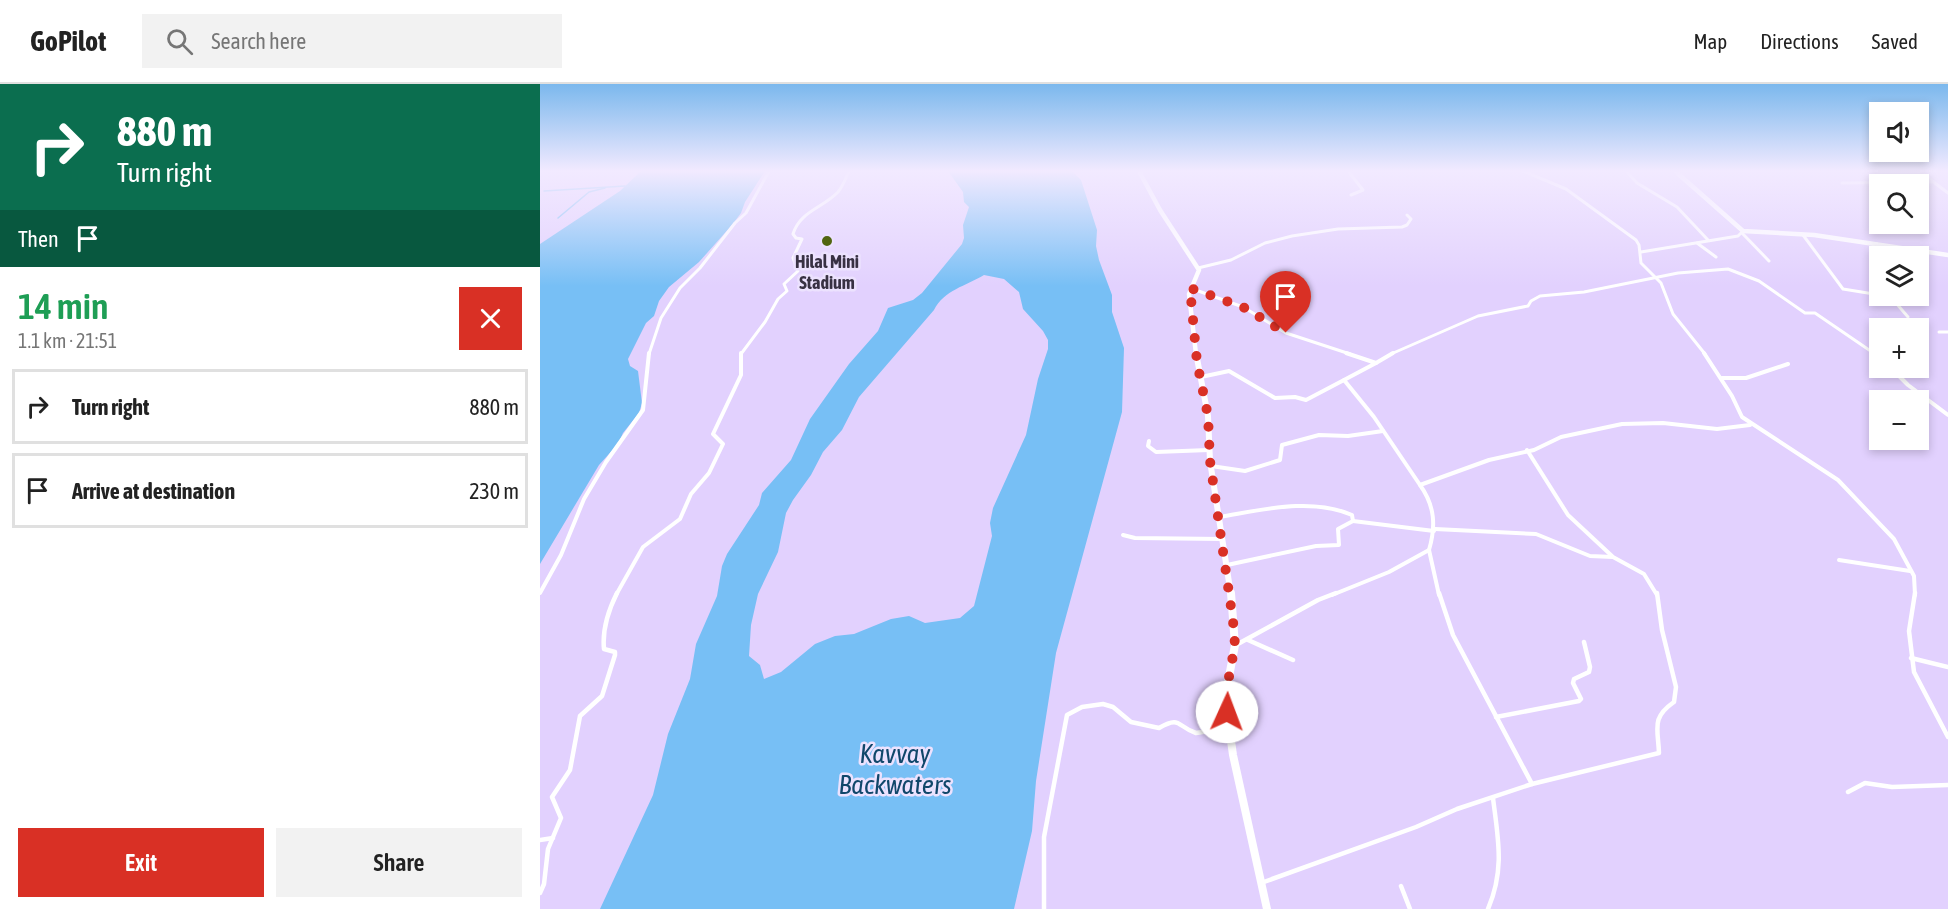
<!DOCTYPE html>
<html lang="en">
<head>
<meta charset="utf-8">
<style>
	body { margin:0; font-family:"Asap Condensed",sans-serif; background:#f2f2f2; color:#222; height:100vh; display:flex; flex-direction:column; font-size:22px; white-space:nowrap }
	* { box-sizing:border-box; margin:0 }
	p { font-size:20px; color:#767676 }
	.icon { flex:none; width:33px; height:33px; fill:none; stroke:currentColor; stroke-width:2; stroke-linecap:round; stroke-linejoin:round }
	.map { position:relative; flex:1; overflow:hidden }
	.drawer { display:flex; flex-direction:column; background:#fff; width:540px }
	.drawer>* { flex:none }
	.banner { background:#0b6e4f; color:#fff; overflow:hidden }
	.fabs { position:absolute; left:1329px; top:18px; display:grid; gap:12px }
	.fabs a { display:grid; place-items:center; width:60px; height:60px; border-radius:0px; background:#fff; box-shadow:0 3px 9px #0003; font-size:30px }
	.pin { position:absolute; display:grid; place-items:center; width:51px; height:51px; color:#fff; margin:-62px -26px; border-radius:50% 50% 50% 0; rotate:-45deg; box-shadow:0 0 6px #0007 }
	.pin .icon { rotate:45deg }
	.me { position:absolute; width:66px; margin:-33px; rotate:2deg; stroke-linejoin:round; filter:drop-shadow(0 0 4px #0008) }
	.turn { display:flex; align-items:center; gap:21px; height:126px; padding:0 18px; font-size:27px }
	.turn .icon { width:78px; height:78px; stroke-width:2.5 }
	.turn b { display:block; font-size:42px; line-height:51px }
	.then { display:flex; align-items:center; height:57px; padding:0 18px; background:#0003; gap:12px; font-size:22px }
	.round { display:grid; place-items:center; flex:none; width:63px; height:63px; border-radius:0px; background:#f2f2f2 }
	.headline { display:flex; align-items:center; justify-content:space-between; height:102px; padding:0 18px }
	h1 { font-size:36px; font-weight:600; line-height:45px; color:#1e9e55 }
	.button { display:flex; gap:12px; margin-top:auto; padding:12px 18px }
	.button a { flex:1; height:69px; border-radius:0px; background:#d93025; color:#fff; font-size:24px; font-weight:600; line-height:69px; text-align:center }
	.button a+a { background:#f2f2f2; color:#222 }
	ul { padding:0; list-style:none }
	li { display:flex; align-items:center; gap:18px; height:75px; margin:0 12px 9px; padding:0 6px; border:3px solid #e0e0e0; border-radius:0px }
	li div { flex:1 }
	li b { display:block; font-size:22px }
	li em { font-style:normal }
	header { display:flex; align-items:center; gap:36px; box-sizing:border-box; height:84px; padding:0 30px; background:#fff; border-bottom:2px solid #e0e0e0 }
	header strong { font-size:28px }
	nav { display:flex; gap:33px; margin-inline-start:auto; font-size:21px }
	.search { width:420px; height:54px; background:#f2f2f2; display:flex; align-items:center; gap:15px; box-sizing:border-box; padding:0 21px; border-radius:0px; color:#767676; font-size:22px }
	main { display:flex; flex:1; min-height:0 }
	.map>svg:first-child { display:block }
</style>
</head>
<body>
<header>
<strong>GoPilot</strong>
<div class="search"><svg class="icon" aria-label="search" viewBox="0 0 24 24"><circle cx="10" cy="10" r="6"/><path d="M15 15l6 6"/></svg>Search here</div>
<nav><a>Map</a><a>Directions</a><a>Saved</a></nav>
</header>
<main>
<section class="drawer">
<div class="banner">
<div class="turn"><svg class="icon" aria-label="right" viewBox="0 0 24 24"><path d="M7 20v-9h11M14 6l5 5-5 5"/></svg><div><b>880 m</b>Turn right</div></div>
<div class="then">Then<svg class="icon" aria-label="arrive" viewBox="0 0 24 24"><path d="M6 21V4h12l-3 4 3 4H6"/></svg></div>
</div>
<div class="headline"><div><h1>14 min</h1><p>1.1 km · 21:51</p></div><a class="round" style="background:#d93025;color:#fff"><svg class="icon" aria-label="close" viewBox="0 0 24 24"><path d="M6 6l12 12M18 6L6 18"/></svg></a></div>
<ul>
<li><svg class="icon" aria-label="right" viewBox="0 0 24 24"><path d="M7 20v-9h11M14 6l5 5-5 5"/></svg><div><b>Turn right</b></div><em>880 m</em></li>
<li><svg class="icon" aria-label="arrive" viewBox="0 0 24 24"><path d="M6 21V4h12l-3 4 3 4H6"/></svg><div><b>Arrive at destination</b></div><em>230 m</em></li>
</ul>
<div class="button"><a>Exit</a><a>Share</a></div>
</section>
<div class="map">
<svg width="1408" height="825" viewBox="0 0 1408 825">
	<rect width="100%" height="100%" fill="#e2d1fe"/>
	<!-- water -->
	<g fill="#77bff5" fill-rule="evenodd">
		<path d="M101,87H225L205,118L201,129L192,141L159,178L129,203L119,217L114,232L106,239L88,275L90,282L98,287L102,319L99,329L83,349L78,360L59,381L0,480V160L80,107Z"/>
		<path d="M408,87H532L541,96L557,146L556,162L559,176L572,211V228L584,264L582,328L516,569L496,697L492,747L474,825H60L113,711L128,650L150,595L156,560L177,512L182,482L187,470L219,421L222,409L251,376L270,335L309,280L338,247L348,224L373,216L382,209L422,160L424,154L423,141L429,123L424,118L423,108ZM444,191L464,195L479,208L483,225L503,247L508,256V265L498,295L486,351L453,424L450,439L452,452L434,522L420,534L385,539L369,532L351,535L314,550L295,552L275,560L241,588L224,595L220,581L209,572L211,541L218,510L238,468L246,429L253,416L271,391L283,368L302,346L319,313L394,226C404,206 426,202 444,191Z"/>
	</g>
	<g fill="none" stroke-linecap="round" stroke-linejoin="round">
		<!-- stream -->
		<g stroke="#77bff5" stroke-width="1.5">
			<path d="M4,107L85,102"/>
			<path d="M18,134L49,108L65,104"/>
		</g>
		<!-- street-far2 -->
		<g stroke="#fff" stroke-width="3">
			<path d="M808,87L823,106L811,111"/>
			<path d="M983,87L1026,105L1096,156L1099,161L1101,179L1121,199L1133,230L1165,270"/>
			<path d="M1086,87L1097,99L1137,123L1168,156"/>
			<path d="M1379,87L1408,109"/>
			<path d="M1302,99L1394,98"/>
			<path d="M1202,149L1229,177"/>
			<path d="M1263,151L1303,205L1340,211"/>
			<path d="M1157,159L1176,173"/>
			<path d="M1101,168L1198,152L1203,147"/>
			<path d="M658,184L691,176L725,159L752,152L798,145L862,143L867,141L871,135L867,131"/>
			<path d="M650,204L703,223L746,249L810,270"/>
			<path d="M1341,212L1348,218L1356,219L1368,233"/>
			<path d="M1399,248H1408"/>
			<path d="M109,270L121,234L140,204L160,184L195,139L206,129L229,87"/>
			<path d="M201,270L225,238L238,215L247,207L244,200L258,187L253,174L262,155L256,154L253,150C260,127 283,124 298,108C303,102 306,94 309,87"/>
			<path d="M851,270L938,232L988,222L991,217L1000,212L1044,208L1138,189L1188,185L1219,197L1265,229H1275L1335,270"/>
		</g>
		<!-- street-far1 -->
		<g stroke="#fff" stroke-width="4">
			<path d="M806,269L836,279L804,296L834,333L880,401"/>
			<path d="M1164,269L1192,312L1202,333L1298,396L1354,455L1374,492L1375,511"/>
			<path d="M1333,269L1340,274"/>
			<path d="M836,279L853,269"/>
			<path d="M1351,284L1368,301L1408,331"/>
			<path d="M661,293L689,287L735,314L755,313L766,316L804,296"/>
			<path d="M1182,294H1206L1248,280"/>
			<path d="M609,357L608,362L616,368L669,366"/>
			<path d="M987,366L1028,431L1072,472"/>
			<path d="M671,382L705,387L740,376L742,361L779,351L808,352L843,347"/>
			<path d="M679,433C722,426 771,413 812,431L813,437L798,445L799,461L776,462L687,481"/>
			<path d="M813,437L894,447"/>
			<path d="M895,445L996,450L1050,472L1073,473L1104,490L1117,511"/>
			<path d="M583,451L595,454L682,455"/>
			<path d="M889,466L899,511"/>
			<path d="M1299,476L1370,487"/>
			<path d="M0,509L21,471L44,415L66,378L103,326L109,269"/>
			<path d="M76,511L103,463L140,435L151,410L169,389L183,360L173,350L201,291V269"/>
			<path d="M792,511L849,488L889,466C896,442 895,422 880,401L949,376L994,366L1021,353L1082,340L1123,339L1177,345L1210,341"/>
		</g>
		<!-- street -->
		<g stroke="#fff" stroke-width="4.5">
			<path d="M1375,509L1369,547L1374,588L1408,653"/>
			<path d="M708,556L753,576"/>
			<path d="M696,561L778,516L796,509"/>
			<path d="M1371,574L1408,583"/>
			<path d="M956,633L1039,617L1041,615L1033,599L1034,595L1049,588L1050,583L1044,558"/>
			<path d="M992,700L1119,669C1118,644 1111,634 1134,618L1136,603L1122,546L1117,509"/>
			<path d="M1308,708L1325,699L1352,703L1408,701"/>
			<path d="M0,756L13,754"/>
			<path d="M721,799L876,743L917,725L992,700L913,551L899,509"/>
			<path d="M861,802L870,825"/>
			<path d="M0,809L4,800L8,765L21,734L12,713L30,686L40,632L62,612L75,571V568L64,565C62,545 68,527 77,509"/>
			<path d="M504,825V753L527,631L542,623L563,620L573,623L591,638L619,644C641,631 637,643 656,649L689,644"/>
			<path d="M948,825C965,785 958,755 953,714"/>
		</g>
		<!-- secondary-far2 -->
		<g stroke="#fff" stroke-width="4.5">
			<path d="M599,87L620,126L659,186L649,210L656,270"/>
			<path d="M1135,87L1203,147L1274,151L1408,171"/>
		</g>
		<!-- secondary-far1 -->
		<path stroke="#fff" stroke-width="6" d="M656,269L668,332L670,377L691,511"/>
		<!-- secondary -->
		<path stroke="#fff" stroke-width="8" d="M691,509L695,561L685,614L693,671L727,825"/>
	</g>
	<!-- sky -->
	<linearGradient id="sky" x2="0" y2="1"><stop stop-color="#7bb8ed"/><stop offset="0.43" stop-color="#f2eaff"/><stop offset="1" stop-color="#f2eaff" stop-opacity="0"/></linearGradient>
	<rect width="1408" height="202" fill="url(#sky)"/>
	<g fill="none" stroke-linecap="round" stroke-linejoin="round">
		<!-- route -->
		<path stroke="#d93025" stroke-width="10" stroke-dasharray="0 18" d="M687,628L685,614L695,561L693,537L670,377L668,332L657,278L650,204L703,223L746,249"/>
	</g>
	<!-- markers -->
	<circle fill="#516510" stroke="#ece2fe" stroke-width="2" cx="287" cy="157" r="6"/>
	<g text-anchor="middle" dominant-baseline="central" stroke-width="5" stroke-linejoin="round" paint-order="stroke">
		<!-- far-poi labels -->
		<g font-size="18" font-weight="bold" fill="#383143" stroke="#ece2fe">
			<text x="287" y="177">Hilal Mini<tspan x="287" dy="21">Stadium</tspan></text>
		</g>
		<!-- near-water labels -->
		<g font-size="27" font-style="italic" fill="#10476b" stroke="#ece2fe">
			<text x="355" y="669">Kavvay<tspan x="355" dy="31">Backwaters</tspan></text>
		</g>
	</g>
</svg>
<div class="fabs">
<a><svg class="icon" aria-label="sound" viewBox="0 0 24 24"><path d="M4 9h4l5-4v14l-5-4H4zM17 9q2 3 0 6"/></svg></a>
<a><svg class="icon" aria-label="search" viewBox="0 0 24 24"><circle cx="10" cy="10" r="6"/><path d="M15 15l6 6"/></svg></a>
<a><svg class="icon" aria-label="layers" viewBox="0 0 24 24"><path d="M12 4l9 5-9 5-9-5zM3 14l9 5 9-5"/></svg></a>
<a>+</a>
<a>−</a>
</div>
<div class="pin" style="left:746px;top:249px;background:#d93025"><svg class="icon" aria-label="arrive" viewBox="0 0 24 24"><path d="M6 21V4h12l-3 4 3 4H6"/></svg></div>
<svg class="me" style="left:687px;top:628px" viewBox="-20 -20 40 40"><circle r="19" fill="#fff"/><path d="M0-13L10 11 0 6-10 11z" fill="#d93025"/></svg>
</div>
</main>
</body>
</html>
